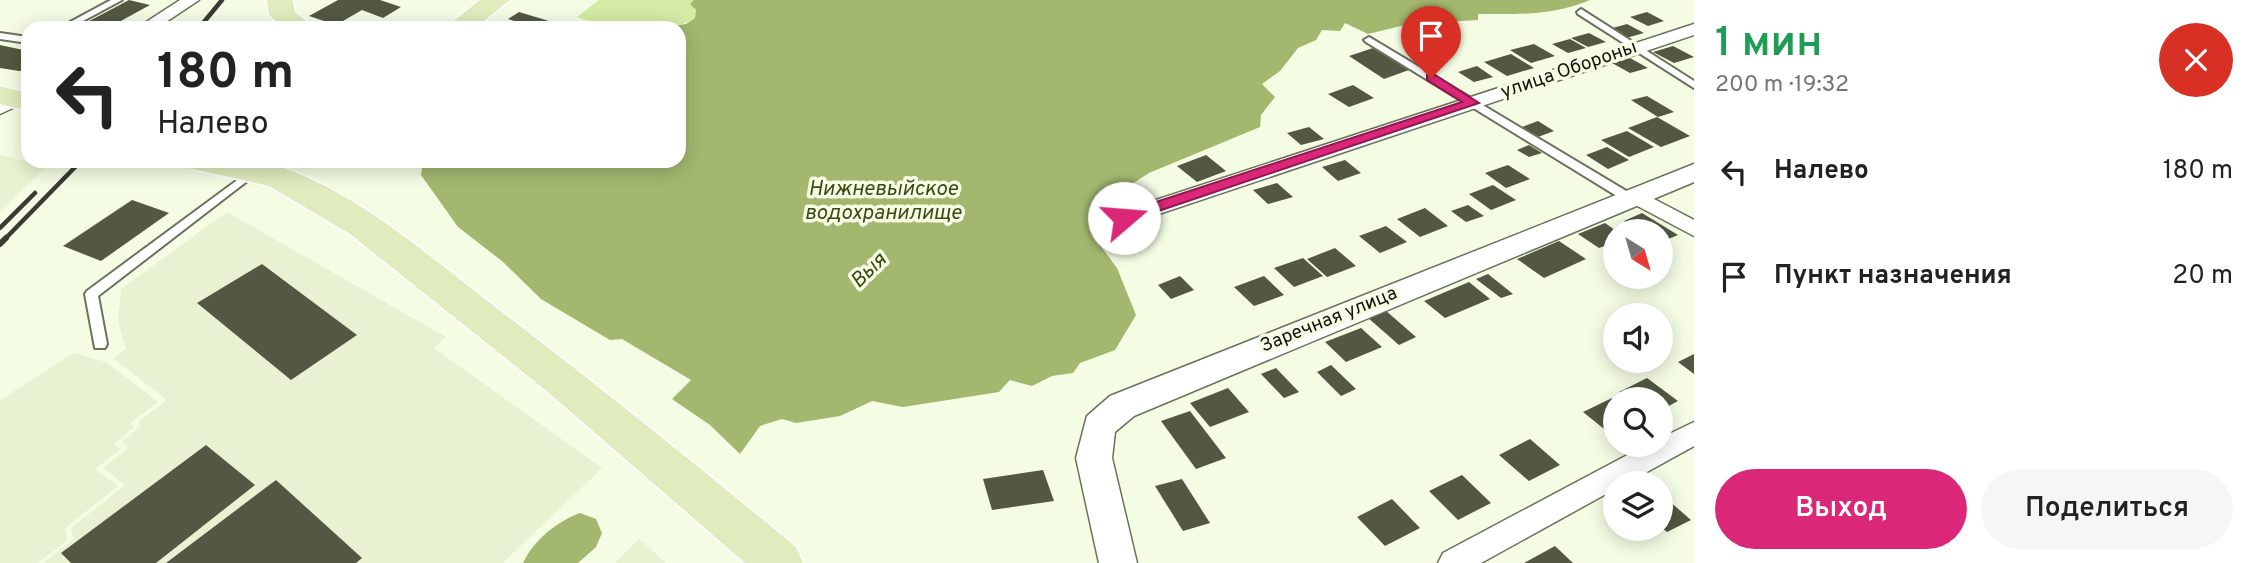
<!DOCTYPE html>
<html lang="ru">
<head>
<meta charset="utf-8">
<style>
	body { margin:0; font-family:Overpass,sans-serif; background:#f6f6f6; color:#222; height:100vh; display:flex; flex-direction:column; font-size:26px; white-space:nowrap }
	* { box-sizing:border-box; margin:0 }
	p { font-size:23px; color:#767676 }
	.icon { flex:none; width:38px; height:38px; fill:none; stroke:currentColor; stroke-width:2; stroke-linecap:round; stroke-linejoin:round }
	.map { position:relative; flex:1; overflow:hidden }
	.details { display:flex; flex-direction:column; background:#fff; width:560px }
	.details>* { flex:none }
	.banner { position:absolute; left:21px; top:21px; width:665px; height:147px; border-radius:21px; box-shadow:0 4px 18px #0003; background:#fff; color:#222; overflow:hidden }
	.needle { width:46px; rotate:143deg }
	.buttons { position:absolute; left:1603px; top:219px; display:grid; gap:14px }
	.buttons a { display:grid; place-items:center; width:70px; height:70px; border-radius:50%; background:#fff; box-shadow:0 4px 18px #0003; font-size:35px }
	.pin { position:absolute; display:grid; place-items:center; width:60px; height:60px; color:#fff; margin:-72px -30px; border-radius:50% 50% 50% 0; rotate:-45deg; box-shadow:0 0 7px #0007 }
	.pin .icon { rotate:45deg }
	.me { position:absolute; width:77px; margin:-38px; rotate:72deg; stroke-linejoin:round; filter:drop-shadow(0 0 5px #0008) }
	.turn { display:flex; align-items:center; gap:24px; height:147px; padding:0 21px; font-size:32px }
	.turn .icon { width:91px; height:91px; stroke-width:2.5 }
	.turn b { display:block; font-size:49px; line-height:60px }
	.round { display:grid; place-items:center; flex:none; width:74px; height:74px; border-radius:37px; background:#f6f6f6 }
	.overview { display:flex; align-items:center; justify-content:space-between; height:119px; padding:0 21px }
	h1 { font-size:42px; font-weight:600; line-height:52px; color:#1e9e55 }
	.button { display:flex; gap:14px; margin-top:auto; padding:14px 21px }
	.button a { flex:1; height:80px; border-radius:42px; background:#db2777; color:#fff; font-size:28px; font-weight:600; line-height:80px; text-align:center }
	.button a+a { background:#f6f6f6; color:#222 }
	ul { padding:0; list-style:none }
	li { display:flex; align-items:center; gap:21px; height:105px; padding:0 21px }
	li div { flex:1 }
	li b { display:block; font-size:26px }
	li em { font-style:normal }
	main { display:flex; flex:1; min-height:0 }
	.map>svg:first-child { display:block }
</style>
</head>
<body>
<main>
<div class="map">
<svg width="1694" height="563" viewBox="0 0 1694 563">
	<rect width="100%" height="100%" fill="#f4fce4"/>
	<!-- built -->
	<g fill="#e8f2d2">
		<path d="M0,155L47,166L0,211Z"/>
		<path d="M227,212L446,337L434,348L602,468L503,563H43L74,539L71,528L125,485L103,468L128,448L122,442L141,426L138,422L167,400L113,358L126,349L118,322L121,289Z"/>
		<path d="M74,353L106,362L158,402L130,423L134,427L114,444L121,449L95,469L118,486L65,528L67,541L37,563H0V400Z"/>
		<path d="M639,539L666,563H615Z"/>
	</g>
	<!-- green -->
	<path fill="#d5eaa5" d="M599,0H694L690,4L696,10L695,18C662,38 611,30 577,17Z"/>
	<!-- water -->
	<path fill="#a3b76f" d="M694,0H1590C1552,16 1517,14 1478,14V20L1409,24L1368,34L1345,23L1340,31L1322,30L1316,40L1298,48L1280,71L1262,84L1275,97L1261,115L1260,127L1149,173L1113,196L1107,211L1092,212L1090,219L1095,230L1104,233L1100,245L1117,268L1136,315L1115,350L1080,363L1073,373L1052,376L1032,386L1010,380L999,392L903,407L872,401L840,416L796,423L782,419L760,426L740,454L710,425L672,399L691,380L622,339L610,340L541,299L502,261L458,227L421,175L423,161H679V28H659L686,24L695,18L696,10L690,4Z"/>
	<g fill="none" stroke-linecap="round" stroke-linejoin="round">
		<!-- river -->
		<path fill="#a3b76f" fill-rule="evenodd" d="M580,513L596,519L602,533L596,547L578,563H523C534,540 556,522 580,513Z"/>
	</g>
	<!-- building -->
	<g fill="#525843">
		<path d="M129,0L150,5L108,28H76Z"/>
		<path d="M338,0H380L401,7L383,18L362,10L336,25L309,16Z"/>
		<path d="M519,12L549,21L536,28L508,19Z"/>
		<path d="M1647,12L1664,21L1648,26L1630,17Z"/>
		<path d="M1627,24L1644,33L1626,38L1609,29Z"/>
		<path d="M1589,33L1606,42L1588,47L1571,38Z"/>
		<path d="M1570,39L1586,48L1568,53L1552,44Z"/>
		<path d="M1534,44L1555,56L1531,63L1510,50Z"/>
		<path d="M0,45L28,51V70L19,71L0,68Z"/>
		<path d="M1673,46L1694,57L1674,63L1653,52Z"/>
		<path d="M1373,48L1409,70L1384,79L1349,56Z"/>
		<path d="M1511,54L1534,68L1507,76L1484,62Z"/>
		<path d="M1630,58L1648,68L1630,73L1612,63Z"/>
		<path d="M1477,66L1493,77L1474,82L1458,72Z"/>
		<path d="M1353,85L1374,98L1349,107L1328,94Z"/>
		<path d="M1647,96L1674,112L1658,117L1631,100Z"/>
		<path d="M1657,117L1690,136L1661,147L1628,128Z"/>
		<path d="M1538,121L1554,131L1538,137L1522,127Z"/>
		<path d="M1309,127L1324,139L1301,145L1287,133Z"/>
		<path d="M1627,131L1654,147L1629,157L1601,140Z"/>
		<path d="M1529,145L1542,153L1529,157L1517,150Z"/>
		<path d="M1607,147L1629,160L1608,169L1586,155Z"/>
		<path d="M1206,155L1226,171L1197,182L1177,166Z"/>
		<path d="M1345,160L1361,173L1338,181L1322,167Z"/>
		<path d="M1508,165L1530,179L1506,188L1485,173Z"/>
		<path d="M1277,183L1293,197L1268,204L1253,190Z"/>
		<path d="M1493,185L1516,200L1491,210L1469,194Z"/>
		<path d="M132,200L169,213L101,261L63,246Z"/>
		<path d="M1468,205L1484,216L1466,222L1451,211Z"/>
		<path d="M1425,208L1448,226L1420,237L1397,219Z"/>
		<path d="M1642,213L1678,235L1661,242V231H1640L1624,221Z"/>
		<path d="M1605,223L1615,230V242L1599,248L1578,234Z"/>
		<path d="M1386,226L1407,242L1380,253L1359,236Z"/>
		<path d="M1559,241L1586,259L1544,278L1517,259Z"/>
		<path d="M1335,248L1356,266L1327,277L1307,259Z"/>
		<path d="M1303,258L1323,276L1294,287L1274,268Z"/>
		<path d="M262,264L357,335L291,380L197,303Z"/>
		<path d="M1488,274L1513,294L1501,298L1476,279Z"/>
		<path d="M1180,276L1194,290L1171,299L1158,285Z"/>
		<path d="M1264,276L1284,295L1254,306L1234,287Z"/>
		<path d="M1469,282L1490,299L1445,318L1424,301Z"/>
		<path d="M1385,310L1416,337L1399,345L1367,317Z"/>
		<path d="M1361,328L1382,347L1346,362L1325,342Z"/>
		<path d="M1694,354V374L1678,362Z"/>
		<path d="M1331,365L1356,389L1341,396L1317,372Z"/>
		<path d="M1276,368L1299,392L1284,398L1261,374Z"/>
		<path d="M1647,378L1678,401L1661,410V399H1629L1619,392Z"/>
		<path d="M1228,388L1249,412L1210,427L1190,403Z"/>
		<path d="M1612,398L1615,401L1614,437L1583,412Z"/>
		<path d="M1190,411L1226,458L1196,469L1161,421Z"/>
		<path d="M1530,439L1560,465L1529,481L1499,455Z"/>
		<path d="M206,445L255,485L156,563H71L61,553Z"/>
		<path d="M1043,470L1054,501L992,510L983,479Z"/>
		<path d="M1462,475L1491,503L1458,520L1429,491Z"/>
		<path d="M1182,479L1210,523L1183,531L1155,486Z"/>
		<path d="M276,480L362,558L356,563H166Z"/>
		<path d="M1661,494L1691,520L1667,532L1661,527Z"/>
		<path d="M1392,499L1420,528L1385,546L1357,517Z"/>
		<path d="M1555,546L1573,563H1524Z"/>
	</g>
	<g fill="none" stroke-linecap="round" stroke-linejoin="round">
		<!-- service casing -->
		<g stroke="#6b725c" stroke-width="4">
			<g id="service">
				<path d="M111,0H122L70,28H59Z"/>
				<path d="M1581,9L1694,81V88L1578,14L1577,12Z"/>
				<path d="M0,33L28,37V43L0,39Z"/>
				<path d="M1369,37L1633,195L1635,198L1629,202L1625,201L1366,42L1364,40Z"/>
				<path d="M255,167L260,170L259,172L98,296L107,344L105,348H95L85,294L87,291Z"/>
			</g>
		</g>
		<!-- minor casing -->
		<g stroke="#6b725c" stroke-width="3">
			<g id="minor">
				<path d="M180,0H199L157,28H137Z"/>
				<path d="M1694,24V35L1132,223H1116L1113,218L1116,213Z"/>
				<path d="M28,89V101L0,114V101Z"/>
				<path d="M1635,189L1694,220V236L1628,201L1625,196L1628,191Z"/>
				<path d="M1694,422V446L1627,483H1615V489L1481,563H1438L1443,553L1648,444H1661V438Z"/>
			</g>
		</g>
		<!-- tertiary casing -->
		<g stroke="#6b725c" stroke-width="3">
			<path id="tertiary" d="M1694,164V182L1134,416L1115,432L1112,458L1137,563H1099L1076,458L1087,416L1110,396Z"/>
		</g>
		<!-- primary casing -->
		<g stroke="#fff" stroke-width="3">
			<g id="primary">
				<path d="M267,0H293L295,12L315,28H284L269,15Z"/>
				<path d="M480,0H510L475,28H444Z"/>
				<path d="M0,86L28,93V111L0,104Z"/>
				<path d="M183,161C216,161 251,157 283,168C356,192 429,256 490,303C594,382 696,464 796,547L803,563H745L549,393L350,234L269,186L188,168Z"/>
			</g>
		</g>
		<!-- service -->
		<use href="#service" fill="#fff" fill-rule="evenodd"/>
		<!-- minor -->
		<use href="#minor" fill="#fff" fill-rule="evenodd"/>
		<!-- tertiary -->
		<use href="#tertiary" fill="#fff" fill-rule="evenodd"/>
		<!-- primary -->
		<use href="#primary" fill="#dfecbe" fill-rule="evenodd"/>
		<!-- rail-far1 -->
		<g stroke="#393c32" stroke-width="4.5">
			<path d="M199,28L222,0"/>
			<path d="M0,228L35,193"/>
			<path d="M4,240L81,161"/>
		</g>
		<!-- rail -->
		<path stroke="#393c32" stroke-width="6" d="M0,244L6,238"/>
	</g>
	<!-- route -->
	<path fill="#db2777" stroke="#8e194d" stroke-width="2" d="M1427,75H1435L1479,103L1129,221H1119L1117,218L1119,214L1462,102L1427,80Z"/>
	<g text-anchor="middle" dominant-baseline="central" stroke-width="7" stroke-linejoin="round" paint-order="stroke">
		<!-- street labels -->
		<g font-size="19" fill="#13150d" stroke="#f4fce4">
			<text transform="translate(1569 70) rotate(-19)">улица Обороны</text>
			<text transform="translate(1329 320) rotate(-22)">Заречная улица</text>
		</g>
		<!-- water labels -->
		<g font-size="21" font-style="italic" fill="#3d4914" stroke="#f4fce4">
			<text x="883" y="189">Нижневыйское<tspan x="883" dy="24">водохранилище</tspan></text>
			<text transform="translate(869 271) rotate(-44)">Выя</text>
		</g>
	</g>
</svg>
<div class="buttons">
<a><svg class="needle" viewBox="-14 -14 28 28"><path d="M0-13l5 13h-10z" fill="#e53935"/><path d="M0 13l5-13h-10z" fill="#767676"/></svg></a>
<a><svg class="icon" aria-label="sound" viewBox="0 0 24 24"><path d="M4 9h4l5-4v14l-5-4H4zM17 9q2 3 0 6"/></svg></a>
<a><svg class="icon" aria-label="search" viewBox="0 0 24 24"><circle cx="10" cy="10" r="6"/><path d="M15 15l6 6"/></svg></a>
<a><svg class="icon" aria-label="layers" viewBox="0 0 24 24"><path d="M12 4l9 5-9 5-9-5zM3 14l9 5 9-5"/></svg></a>
</div>
<div class="pin" style="left:1431px;top:78px;background:#d93025"><svg class="icon" aria-label="arrive" viewBox="0 0 24 24"><path d="M6 21V4h12l-3 4 3 4H6"/></svg></div>
<svg class="me" style="left:1124px;top:218px" viewBox="-20 -20 40 40"><circle r="19" fill="#fff"/><path d="M0-13L10 11 0 6-10 11z" fill="#db2777"/></svg>
<div class="banner">
<div class="turn"><svg class="icon" aria-label="left" viewBox="0 0 24 24"><path d="M17 20v-9H6M10 6l-5 5 5 5"/></svg><div><b>180 m</b>Налево</div></div>
</div>
</div>
<section class="details">
<div class="overview"><div><h1>1 мин</h1><p>200 m · 19:32</p></div><a class="round" style="background:#d93025;color:#fff"><svg class="icon" aria-label="close" viewBox="0 0 24 24"><path d="M6 6l12 12M18 6L6 18"/></svg></a></div>
<ul>
<li><svg class="icon" aria-label="left" viewBox="0 0 24 24"><path d="M17 20v-9H6M10 6l-5 5 5 5"/></svg><div><b>Налево</b></div><em>180 m</em></li>
<li><svg class="icon" aria-label="arrive" viewBox="0 0 24 24"><path d="M6 21V4h12l-3 4 3 4H6"/></svg><div><b>Пункт назначения</b></div><em>20 m</em></li>
</ul>
<div class="button"><a>Выход</a><a>Поделиться</a></div>
</section>
</main>
</body>
</html>
